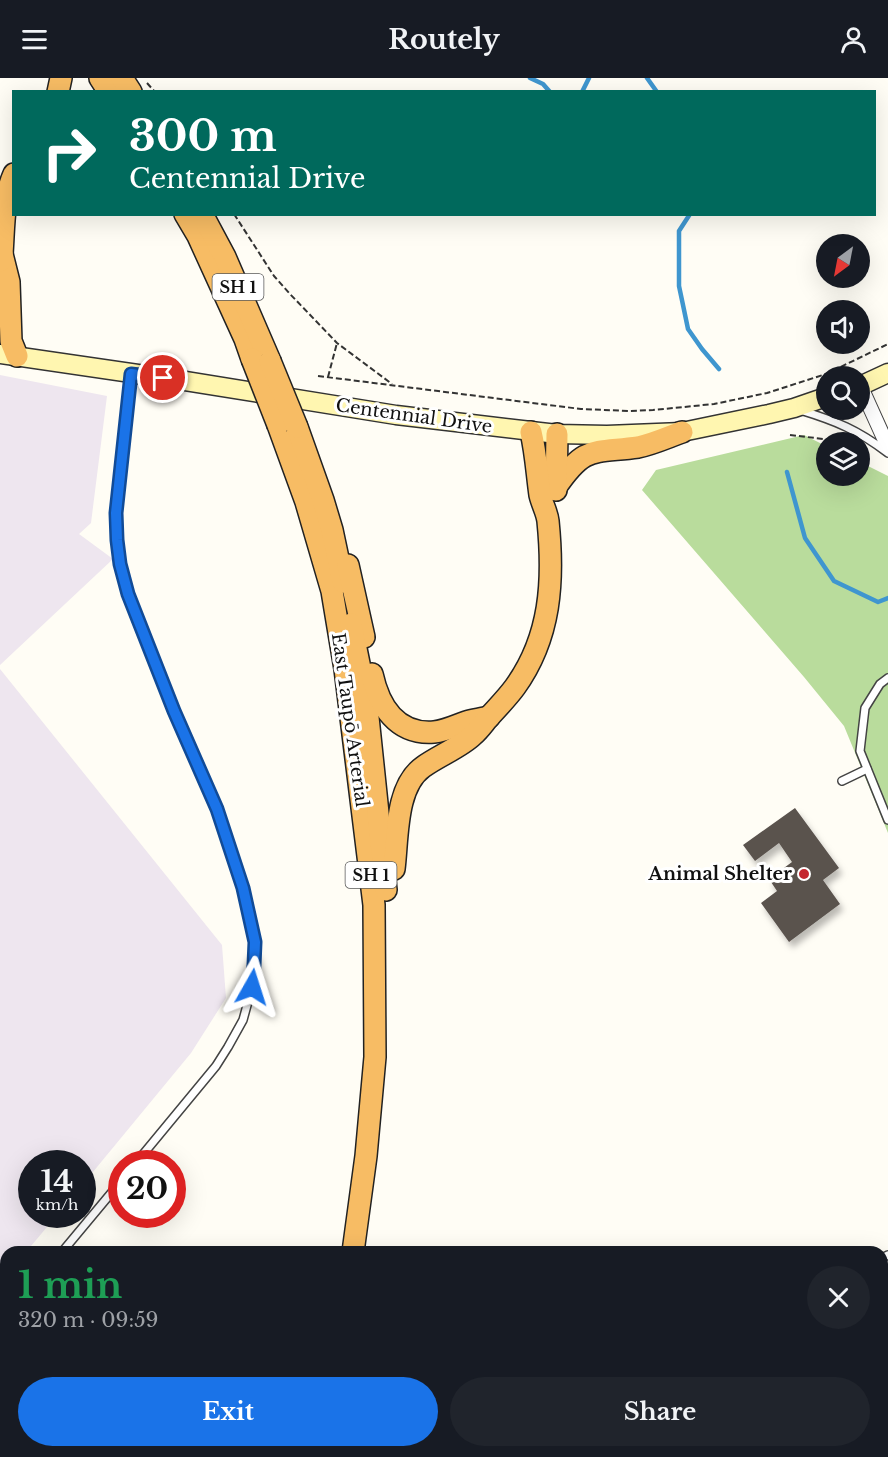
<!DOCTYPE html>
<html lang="en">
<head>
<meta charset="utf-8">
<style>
	body { margin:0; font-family:"Libre Baskerville",serif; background:#20242c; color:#f1f3f6; height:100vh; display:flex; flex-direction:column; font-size:22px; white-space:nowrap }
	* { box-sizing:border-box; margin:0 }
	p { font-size:20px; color:#9ea1a6 }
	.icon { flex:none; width:33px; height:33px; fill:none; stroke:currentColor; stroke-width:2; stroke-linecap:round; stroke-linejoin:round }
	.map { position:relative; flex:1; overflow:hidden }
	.side { position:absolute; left:0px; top:1168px; width:888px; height:212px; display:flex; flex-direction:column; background:#171b24; border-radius:18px 18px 0 0; box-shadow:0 6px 24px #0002 }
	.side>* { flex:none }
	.guide { position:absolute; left:12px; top:12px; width:864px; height:126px; border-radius:0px; box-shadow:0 6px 24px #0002; background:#00695c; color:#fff; overflow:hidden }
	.needle { width:39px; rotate:212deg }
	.tools { position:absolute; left:816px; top:156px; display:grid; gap:12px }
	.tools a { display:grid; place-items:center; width:54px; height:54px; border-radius:50%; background:#171b24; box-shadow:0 6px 24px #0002; font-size:30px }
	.speed { position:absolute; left:18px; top:1072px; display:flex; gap:12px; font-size:30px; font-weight:700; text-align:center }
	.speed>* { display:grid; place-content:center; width:78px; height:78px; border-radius:50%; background:#171b24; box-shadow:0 6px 24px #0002; line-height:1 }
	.speed small { font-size:15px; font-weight:400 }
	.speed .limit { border:9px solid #d22; background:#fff; color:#111 }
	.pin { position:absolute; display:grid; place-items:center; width:51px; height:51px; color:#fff; margin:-26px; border:3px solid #fff; border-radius:50%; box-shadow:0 2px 6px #0007 }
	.me { position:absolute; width:66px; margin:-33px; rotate:6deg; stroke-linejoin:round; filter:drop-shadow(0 0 4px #0008) }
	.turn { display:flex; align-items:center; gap:21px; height:126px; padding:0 18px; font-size:27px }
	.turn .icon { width:78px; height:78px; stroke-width:2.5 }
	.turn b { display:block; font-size:42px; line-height:51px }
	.round { display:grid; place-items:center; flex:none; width:63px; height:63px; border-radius:32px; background:#20242c }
	.head { display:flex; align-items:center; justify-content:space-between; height:102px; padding:0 18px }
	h1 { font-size:36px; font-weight:700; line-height:45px; color:#1e9e55 }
	.action { display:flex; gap:12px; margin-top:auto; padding:12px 18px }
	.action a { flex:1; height:69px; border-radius:36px; background:#1a73e8; color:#fff; font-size:24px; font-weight:700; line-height:69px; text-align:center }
	.action a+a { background:#20242c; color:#f1f3f6 }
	header { display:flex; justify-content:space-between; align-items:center; height:78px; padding:0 18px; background:#171b24; font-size:27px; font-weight:700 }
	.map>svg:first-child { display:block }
</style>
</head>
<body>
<header><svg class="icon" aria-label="menu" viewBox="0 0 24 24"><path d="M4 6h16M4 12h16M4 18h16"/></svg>Routely<svg class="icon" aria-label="person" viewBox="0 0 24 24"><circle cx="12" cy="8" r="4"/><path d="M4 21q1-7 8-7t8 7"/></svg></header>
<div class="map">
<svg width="888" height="1379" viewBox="0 0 888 1379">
	<defs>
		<filter id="shadow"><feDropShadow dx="3.5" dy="6" stdDeviation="3" flood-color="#0004"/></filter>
	</defs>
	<rect width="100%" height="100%" fill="#fffdf5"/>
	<!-- industrial -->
	<g fill="#eee6ef">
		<path d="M0,297L107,318L91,445L79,456L113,481L0,587Z"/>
		<path d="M0,591L222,867L226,920L191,975L83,1106L82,1086H32V1137H57L26,1174H6V1199L0,1206Z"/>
	</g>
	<!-- forest -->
	<path fill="#b9dc9c" d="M804,357L826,368V398H860V384L888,398V755L844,648L804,599L642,412L656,392Z"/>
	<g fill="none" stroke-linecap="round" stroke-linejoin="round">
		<!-- stream -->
		<g stroke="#3f96cf" stroke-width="4.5">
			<path d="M530,0L543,6L550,14"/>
			<path d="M647,0L657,14"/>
			<path d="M582,14L589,0"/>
			<path d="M690,136L679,153V208L683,227L688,251L702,271L719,291"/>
			<path d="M787,394L805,460L834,503L878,524L888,520"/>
		</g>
	</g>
	<!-- building -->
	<path fill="#5a524d" filter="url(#shadow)" d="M795,730L839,790L823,802L840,826L789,864L761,825L777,813L769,801L792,784L779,765L755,783L743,767Z"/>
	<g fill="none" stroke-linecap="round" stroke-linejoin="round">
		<!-- service casing -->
		<g stroke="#444" stroke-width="10">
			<g id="service">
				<path d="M131,296L116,435L117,462L120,486L128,515L174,633L217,731L242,810L255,864L254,887L252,909L243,942L228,969L216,988L135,1086"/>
				<path d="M800,332C836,343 858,352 888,375"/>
				<path d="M888,600L880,606L865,630L860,673L888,742"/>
				<path d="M842,703L867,691"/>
				<path d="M62,1174L122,1102"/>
				<path d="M882,1180L888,1177"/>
				<path d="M0,1250L6,1242"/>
				<path d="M615,1379L619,1374"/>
			</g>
		</g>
		<!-- minor casing -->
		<g stroke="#444" stroke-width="16">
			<path id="minor" d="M860,307L888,369"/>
		</g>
		<!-- secondary casing -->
		<g stroke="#333" stroke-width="21">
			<g id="secondary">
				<path d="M0,276L179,302L396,337L557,356L607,357L682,354L769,336L794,330L826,319"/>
				<path d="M860,308L888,295"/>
			</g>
		</g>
		<!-- trunk casing -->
		<g stroke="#222" stroke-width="24">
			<g id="trunk">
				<path d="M100,0L109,14"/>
				<path d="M122,0L131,14"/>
				<path d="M58,14L61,0"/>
				<path d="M185,136L198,158L245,261L252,281"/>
				<path d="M202,136L225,179L270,283"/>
				<path d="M2,176L9,204L11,263L17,278"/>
				<path d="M0,183L2,176C4,148 3,121 14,96"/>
				<path d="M278,347L306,424L332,513L345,591L374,827L375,979L366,1078L353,1174"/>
				<path d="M297,349L323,422L332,452L343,504"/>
				<path d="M556,409C585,367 592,375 638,369C653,366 668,359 682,354"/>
				<path d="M556,412L557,356"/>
				<path d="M348,487L364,559"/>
				<path d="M351,546L366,620L386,812"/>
				<path d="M372,596C379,628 397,657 434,654C445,653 455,648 466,644C473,642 481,641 489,639"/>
				<path d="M394,791C398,760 395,709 423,689C438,678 461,669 473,657C479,652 483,646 488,640C497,630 507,620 515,609C551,559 554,503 548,443C547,434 542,426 540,417C537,396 536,375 531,354"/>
				<path d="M313,1379L314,1374"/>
			</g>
		</g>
		<!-- path -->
		<g stroke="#333" stroke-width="2" stroke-dasharray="6 3" stroke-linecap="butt">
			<path d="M147,5L155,14"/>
			<path d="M234,136L274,198L290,216L337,265L392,306"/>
			<path d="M318,298L581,331L628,333L653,332L714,326L767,315L826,296L888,266"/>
			<path d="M328,299L337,265"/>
			<path d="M790,357L832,362H837L842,358"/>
		</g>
		<!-- service -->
		<use href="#service" stroke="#fff" stroke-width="7"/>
		<!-- minor -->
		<use href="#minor" stroke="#fff" stroke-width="14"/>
		<!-- secondary -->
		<use href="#secondary" stroke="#fff6b0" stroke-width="18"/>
		<!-- trunk -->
		<use href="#trunk" stroke="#f7bc64" stroke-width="21"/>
		<!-- trunk-bridge casing -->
		<g stroke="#222" stroke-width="24" stroke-linecap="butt">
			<g id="trunk-bridge">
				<path d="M252,281L278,347"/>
				<path d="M270,283L297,349"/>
			</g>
		</g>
		<!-- trunk-bridge -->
		<use href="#trunk-bridge" stroke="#f7bc64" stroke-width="21"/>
	</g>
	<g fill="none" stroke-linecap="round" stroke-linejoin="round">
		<!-- route casing -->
		<g stroke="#114b97" stroke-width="15">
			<path id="route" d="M163,300L131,296L116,435L117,462L120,486L128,516L174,633L217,731L243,810L255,864L254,887L252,909"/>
		</g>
		<!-- route -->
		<use href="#route" stroke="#1a73e8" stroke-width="10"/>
	</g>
	<!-- markers -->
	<circle fill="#c4262e" stroke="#fff" stroke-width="2" cx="804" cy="796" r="6"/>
	<g text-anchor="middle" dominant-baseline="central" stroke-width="6" stroke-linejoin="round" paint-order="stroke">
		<!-- shield labels -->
		<g fill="#fff" stroke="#585858" stroke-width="1.5">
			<rect x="212.5" y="196" width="51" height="26" rx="4.5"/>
			<rect x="345.5" y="784" width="51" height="26" rx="4.5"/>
		</g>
		<g font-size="16" font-weight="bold" fill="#111">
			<text x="238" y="209">SH 1</text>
			<text x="371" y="797">SH 1</text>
		</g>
		<!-- street labels -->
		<g font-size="18" fill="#111" stroke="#fff">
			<text transform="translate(414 338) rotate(8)">Centennial Drive</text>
			<text transform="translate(350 642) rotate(82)">East Taupō Arterial</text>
		</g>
		<!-- poi labels -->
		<g font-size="18" font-weight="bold" fill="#111" stroke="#fff" text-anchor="end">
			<text x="792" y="796">Animal Shelter</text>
		</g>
	</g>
</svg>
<div class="tools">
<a><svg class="needle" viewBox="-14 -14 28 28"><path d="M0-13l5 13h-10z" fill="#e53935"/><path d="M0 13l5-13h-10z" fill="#9ea1a6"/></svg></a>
<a><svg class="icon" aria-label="sound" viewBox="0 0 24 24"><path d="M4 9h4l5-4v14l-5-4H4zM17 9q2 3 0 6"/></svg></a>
<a><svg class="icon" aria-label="search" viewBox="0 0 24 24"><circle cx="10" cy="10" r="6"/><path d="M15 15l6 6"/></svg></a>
<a><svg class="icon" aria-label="layers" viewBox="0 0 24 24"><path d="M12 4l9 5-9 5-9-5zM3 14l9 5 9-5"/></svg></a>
</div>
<div class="speed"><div>14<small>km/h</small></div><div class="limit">20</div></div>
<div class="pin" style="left:163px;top:300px;background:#d93025"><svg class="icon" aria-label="arrive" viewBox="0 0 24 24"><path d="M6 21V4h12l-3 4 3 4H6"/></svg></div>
<svg class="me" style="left:252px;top:909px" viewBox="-20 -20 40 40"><path d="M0-17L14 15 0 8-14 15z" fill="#1a73e8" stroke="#fff" stroke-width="4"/></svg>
<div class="guide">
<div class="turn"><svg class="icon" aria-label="right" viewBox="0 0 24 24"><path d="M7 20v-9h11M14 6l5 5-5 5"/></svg><div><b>300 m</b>Centennial Drive</div></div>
</div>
<section class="side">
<div class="head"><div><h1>1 min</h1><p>320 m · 09:59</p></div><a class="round"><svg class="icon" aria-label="close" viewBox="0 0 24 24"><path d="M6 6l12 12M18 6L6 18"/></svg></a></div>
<div class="action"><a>Exit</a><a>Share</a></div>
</section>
</div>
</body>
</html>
